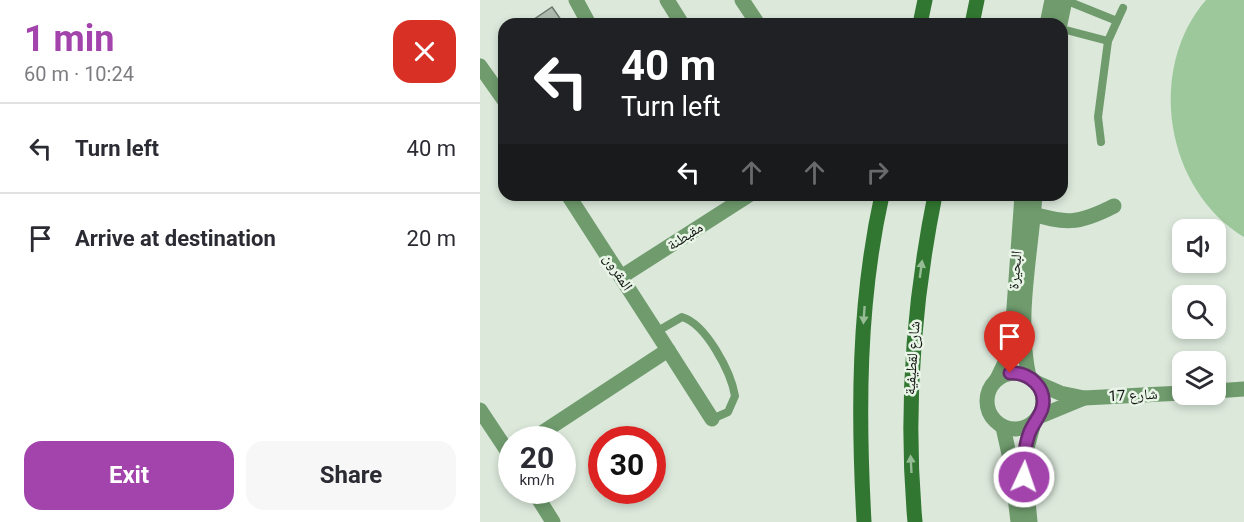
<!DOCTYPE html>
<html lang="en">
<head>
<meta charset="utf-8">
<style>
	body { margin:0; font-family:Roboto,"Noto Naskh Arabic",sans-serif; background:#f7f7f7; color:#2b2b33; height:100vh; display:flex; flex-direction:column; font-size:22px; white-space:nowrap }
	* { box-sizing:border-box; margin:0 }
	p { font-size:20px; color:#7c7c81 }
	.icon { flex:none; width:33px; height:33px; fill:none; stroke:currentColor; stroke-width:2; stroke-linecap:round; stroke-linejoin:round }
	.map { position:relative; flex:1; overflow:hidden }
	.sheet { display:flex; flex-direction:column; background:#fff; width:480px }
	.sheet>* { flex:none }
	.guide { position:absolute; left:18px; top:18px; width:570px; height:183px; border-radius:18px; box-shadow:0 3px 9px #0003; background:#202124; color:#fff; overflow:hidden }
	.controls { position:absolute; left:692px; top:219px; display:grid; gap:12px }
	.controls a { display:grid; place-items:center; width:54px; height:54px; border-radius:12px; background:#fff; box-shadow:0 3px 9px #0003; font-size:30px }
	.speed { position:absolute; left:18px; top:426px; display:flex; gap:12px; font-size:30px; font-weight:700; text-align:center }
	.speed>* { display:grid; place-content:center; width:78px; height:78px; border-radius:50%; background:#fff; box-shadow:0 3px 9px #0003; line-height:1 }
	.speed small { font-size:15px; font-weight:400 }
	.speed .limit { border:9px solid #d22; background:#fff; color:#111 }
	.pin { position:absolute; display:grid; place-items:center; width:51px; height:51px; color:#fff; margin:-62px -26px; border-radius:50% 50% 50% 0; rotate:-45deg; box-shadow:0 0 6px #0007 }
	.pin .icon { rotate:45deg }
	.me { position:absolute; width:66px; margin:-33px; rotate:3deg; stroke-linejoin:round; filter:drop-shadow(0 0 4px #0008) }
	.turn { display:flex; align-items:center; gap:21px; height:126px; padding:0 24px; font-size:27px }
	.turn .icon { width:78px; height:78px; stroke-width:2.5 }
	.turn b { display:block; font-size:42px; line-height:51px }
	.lanes { display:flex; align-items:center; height:57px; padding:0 24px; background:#0003; justify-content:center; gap:30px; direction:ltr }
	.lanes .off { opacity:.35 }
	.round { display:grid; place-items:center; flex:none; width:63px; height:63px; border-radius:18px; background:#f7f7f7 }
	.overview { display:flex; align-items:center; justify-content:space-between; height:102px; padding:0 24px }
	h1 { font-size:36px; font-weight:700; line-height:45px; color:#a344ad }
	.primary-button { display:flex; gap:12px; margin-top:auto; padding:12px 24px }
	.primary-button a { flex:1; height:69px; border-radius:18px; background:#a344ad; color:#fff; font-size:24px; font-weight:700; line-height:69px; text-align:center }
	.primary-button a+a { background:#f7f7f7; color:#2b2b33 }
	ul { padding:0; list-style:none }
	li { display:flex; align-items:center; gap:18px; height:90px; padding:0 24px; border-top:2px solid #e1e1e2 }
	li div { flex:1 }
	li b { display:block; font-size:22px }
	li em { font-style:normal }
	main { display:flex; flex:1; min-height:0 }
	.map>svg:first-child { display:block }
</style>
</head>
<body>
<main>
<section class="sheet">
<div class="overview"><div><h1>1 min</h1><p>60 m · 10:24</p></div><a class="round" style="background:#d93025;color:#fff"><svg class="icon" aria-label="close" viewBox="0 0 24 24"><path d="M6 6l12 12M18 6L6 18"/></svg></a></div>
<ul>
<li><svg class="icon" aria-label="left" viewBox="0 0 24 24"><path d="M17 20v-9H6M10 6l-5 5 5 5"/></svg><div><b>Turn left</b></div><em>40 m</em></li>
<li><svg class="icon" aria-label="arrive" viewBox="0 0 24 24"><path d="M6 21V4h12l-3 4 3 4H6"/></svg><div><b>Arrive at destination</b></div><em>20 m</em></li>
</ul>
<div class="primary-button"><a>Exit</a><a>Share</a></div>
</section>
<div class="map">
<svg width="764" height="522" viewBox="0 0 764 522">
	<rect width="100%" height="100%" fill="#dbe8da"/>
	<!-- green -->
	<path fill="#9dc89b" d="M726,0H764V237C685,190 666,69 726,0Z"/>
	<!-- building -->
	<path fill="#aebbad" stroke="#6d796d" stroke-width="1.5" d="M72,7L84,24H47Z"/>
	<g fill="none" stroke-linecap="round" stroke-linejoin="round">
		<!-- lane -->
		<g stroke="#6f9b6d" stroke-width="8">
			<path d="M585,0L637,21L643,8"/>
			<path d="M582,29L628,41L618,117L621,142"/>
			<path d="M628,41L637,21"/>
			<path d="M176,332L202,317C226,324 251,372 255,396L248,412L232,419"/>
		</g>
		<!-- street -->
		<g stroke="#6f9b6d" stroke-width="15">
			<path d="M96,0L109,24"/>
			<path d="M187,0L202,24"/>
			<path d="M262,0L278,24"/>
			<path d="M567,24L572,0"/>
			<path d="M580,24L585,0"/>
			<path d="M0,66L24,100"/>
			<path d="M546,212C586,224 597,225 634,206"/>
			<path d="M141,277L269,195"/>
			<path d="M188,350L232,419"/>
			<circle cx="535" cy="401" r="28"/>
			<path d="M549,377C536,317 551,255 555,195"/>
			<path d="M517,379L531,350L542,195"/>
			<path d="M557,383L580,393L604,398L702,393"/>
			<path d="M735,391L764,389"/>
			<path d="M0,410L32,458"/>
			<path d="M558,417L604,398"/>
			<path d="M523,427L531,463L538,522"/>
			<path d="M51,440L188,350L88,195"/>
			<path d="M53,490L73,522"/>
			<path d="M550,522L544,459L554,422"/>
		</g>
		<!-- secondary -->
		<g stroke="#317731" stroke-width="15">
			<path d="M440,24L445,0"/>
			<path d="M492,24L497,0"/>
			<path d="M384,522C378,412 378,303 402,195"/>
			<path d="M435,522C425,411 433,304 455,195"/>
		</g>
	</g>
	<!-- one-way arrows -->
	<defs><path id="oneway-solid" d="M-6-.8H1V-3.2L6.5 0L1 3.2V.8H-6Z" transform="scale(1.5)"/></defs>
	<g fill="#96bc95">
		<use href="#oneway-solid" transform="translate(441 269) rotate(-82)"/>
		<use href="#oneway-solid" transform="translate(384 315) rotate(94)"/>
		<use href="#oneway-solid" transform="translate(431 464) rotate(-93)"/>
	</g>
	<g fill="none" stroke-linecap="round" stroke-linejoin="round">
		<!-- route casing -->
		<g stroke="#6a2c70" stroke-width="15">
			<path id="route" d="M530,373C549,372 568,388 562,409C559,418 552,425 549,434C544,448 544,462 544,477"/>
		</g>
		<!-- route -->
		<use href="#route" stroke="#a344ad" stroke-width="10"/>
	</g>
	<g text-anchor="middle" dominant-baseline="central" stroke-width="5" stroke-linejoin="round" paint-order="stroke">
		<!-- street labels -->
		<g font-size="15" fill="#131712" stroke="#e8f5e7">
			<text transform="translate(205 236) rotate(-33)">مقيطنة</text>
			<text transform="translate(535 270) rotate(-85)">البحيرة</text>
			<text transform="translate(138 272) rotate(57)">المقرون</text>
			<text transform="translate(432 358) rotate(-86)">شارع لقطيفية</text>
			<text transform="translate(653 395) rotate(-3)">شارع 17</text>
		</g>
	</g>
</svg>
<div class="controls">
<a><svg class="icon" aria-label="sound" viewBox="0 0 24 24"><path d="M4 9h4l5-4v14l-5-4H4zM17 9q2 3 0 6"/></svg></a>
<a><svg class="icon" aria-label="search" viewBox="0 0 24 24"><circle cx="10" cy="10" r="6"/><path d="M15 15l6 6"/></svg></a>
<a><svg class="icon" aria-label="layers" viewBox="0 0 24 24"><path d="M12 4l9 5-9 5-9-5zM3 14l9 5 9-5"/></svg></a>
</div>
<div class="speed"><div>20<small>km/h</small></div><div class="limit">30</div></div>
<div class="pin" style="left:530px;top:373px;background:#d93025"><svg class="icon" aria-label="arrive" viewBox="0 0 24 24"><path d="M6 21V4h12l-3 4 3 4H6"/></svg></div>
<svg class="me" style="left:544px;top:477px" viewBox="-20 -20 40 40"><circle r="17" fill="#a344ad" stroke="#fff" stroke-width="3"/><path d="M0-11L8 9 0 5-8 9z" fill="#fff"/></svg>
<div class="guide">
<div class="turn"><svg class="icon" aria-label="left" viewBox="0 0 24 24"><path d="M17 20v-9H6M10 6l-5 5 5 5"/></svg><div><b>40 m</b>Turn left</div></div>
<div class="lanes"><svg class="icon" aria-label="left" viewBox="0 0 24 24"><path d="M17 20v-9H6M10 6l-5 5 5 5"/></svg><svg class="icon off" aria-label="ahead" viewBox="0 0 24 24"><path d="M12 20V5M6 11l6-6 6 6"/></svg><svg class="icon off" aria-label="ahead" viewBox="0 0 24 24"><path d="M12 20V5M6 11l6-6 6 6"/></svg><svg class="icon off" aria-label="right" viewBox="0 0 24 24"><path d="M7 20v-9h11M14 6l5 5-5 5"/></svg></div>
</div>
</div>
</main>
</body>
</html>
